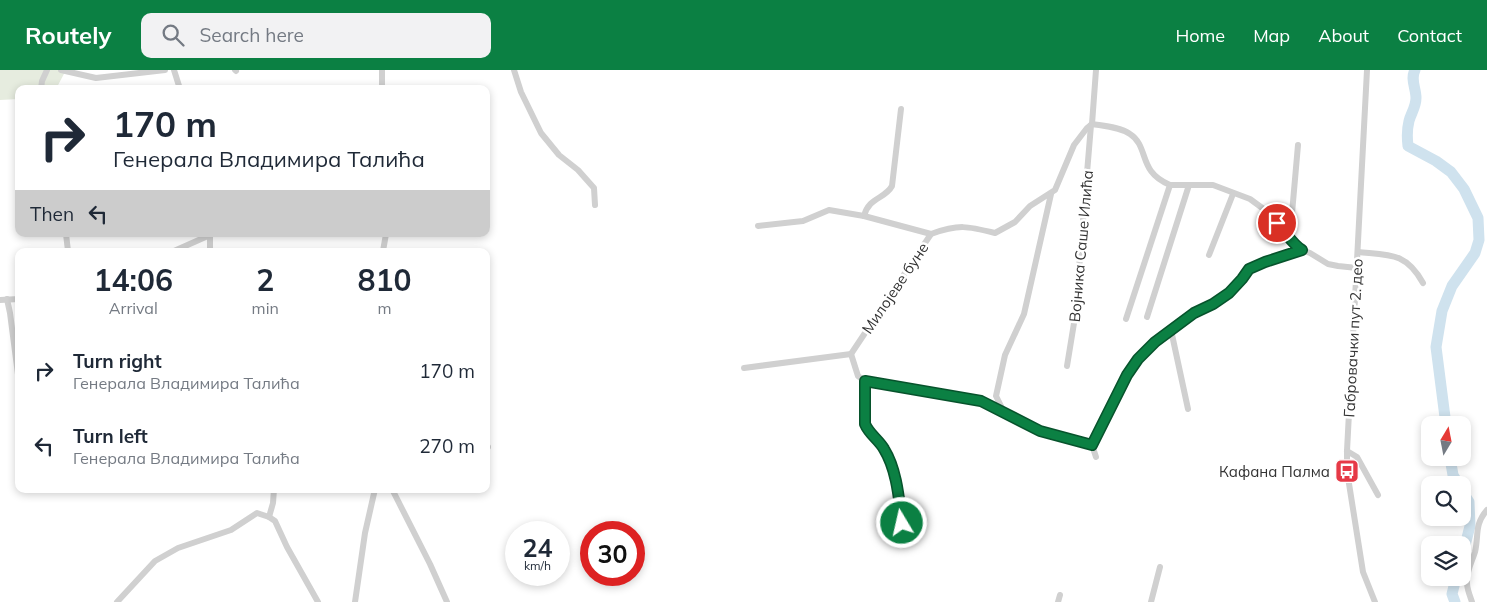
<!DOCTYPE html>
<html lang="en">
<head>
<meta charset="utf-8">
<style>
	body { margin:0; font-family:Mulish,sans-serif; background:#f2f2f3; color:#1f2937; height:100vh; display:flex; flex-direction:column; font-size:19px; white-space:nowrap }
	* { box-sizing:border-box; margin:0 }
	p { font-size:16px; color:#747a83 }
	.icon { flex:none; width:28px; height:28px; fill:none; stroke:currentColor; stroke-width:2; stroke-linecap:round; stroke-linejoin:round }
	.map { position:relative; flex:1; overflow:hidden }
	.drawer { position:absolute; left:15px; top:178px; width:475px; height:245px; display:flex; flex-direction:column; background:#fff; border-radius:10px; box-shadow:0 2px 8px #0003 }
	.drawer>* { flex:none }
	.guide { position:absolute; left:15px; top:15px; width:475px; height:152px; border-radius:10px; box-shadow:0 2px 8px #0003; background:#fff; color:#1f2937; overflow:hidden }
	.needle { width:32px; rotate:10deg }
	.tools { position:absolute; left:1421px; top:346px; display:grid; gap:10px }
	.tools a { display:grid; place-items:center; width:50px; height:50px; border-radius:10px; background:#fff; box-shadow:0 2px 8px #0003; font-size:25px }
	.speed { position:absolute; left:505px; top:451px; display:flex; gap:10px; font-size:25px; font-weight:700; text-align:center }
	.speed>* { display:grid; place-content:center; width:65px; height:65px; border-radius:50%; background:#fff; box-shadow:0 2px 8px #0003; line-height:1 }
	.speed small { font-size:12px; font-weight:400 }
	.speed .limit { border:8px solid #d22; background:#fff; color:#111 }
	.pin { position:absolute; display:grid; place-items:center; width:42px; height:42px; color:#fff; margin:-21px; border:2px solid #fff; border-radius:50%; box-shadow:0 1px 5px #0007 }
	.me { position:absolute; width:55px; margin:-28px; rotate:351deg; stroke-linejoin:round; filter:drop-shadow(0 0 4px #0008) }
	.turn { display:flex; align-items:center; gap:18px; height:105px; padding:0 15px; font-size:22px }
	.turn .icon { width:65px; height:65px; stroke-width:2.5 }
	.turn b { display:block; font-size:35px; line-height:42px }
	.then { display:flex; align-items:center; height:48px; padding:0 15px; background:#0003; gap:10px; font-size:19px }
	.eta { display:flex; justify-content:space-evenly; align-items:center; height:85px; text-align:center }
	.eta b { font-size:30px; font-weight:700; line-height:35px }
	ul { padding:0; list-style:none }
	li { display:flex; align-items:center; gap:15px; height:75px; padding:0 15px }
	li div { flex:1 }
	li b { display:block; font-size:19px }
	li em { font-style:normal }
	header { display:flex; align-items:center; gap:30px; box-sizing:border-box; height:70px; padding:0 25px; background:#0b8043; color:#fff }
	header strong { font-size:24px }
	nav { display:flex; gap:28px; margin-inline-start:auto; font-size:18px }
	.search { width:350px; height:45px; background:#f2f2f3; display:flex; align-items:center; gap:12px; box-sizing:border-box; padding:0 18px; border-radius:10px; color:#747a83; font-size:19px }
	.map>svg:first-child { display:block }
</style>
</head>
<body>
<header>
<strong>Routely</strong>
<div class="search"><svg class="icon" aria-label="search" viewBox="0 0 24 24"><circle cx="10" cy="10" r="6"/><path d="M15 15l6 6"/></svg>Search here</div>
<nav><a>Home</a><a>Map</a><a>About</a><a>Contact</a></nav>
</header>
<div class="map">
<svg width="1487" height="532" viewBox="0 0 1487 532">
	<rect width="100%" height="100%" fill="#fff"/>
	<!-- green -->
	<path fill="#e6ecdf" d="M0,0H66L56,19H19V29L0,30Z"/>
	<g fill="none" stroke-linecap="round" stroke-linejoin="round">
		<!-- river -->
		<g stroke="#cfe2ee" stroke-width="11">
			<path d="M1415,0C1410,9 1416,18 1416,28C1416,37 1411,43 1409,51C1407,59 1407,68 1408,76L1436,91L1451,102L1464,119L1478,148L1479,170L1475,183L1452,216L1442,241L1436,277L1446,355"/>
			<path d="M1450,388L1453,405L1459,415"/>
			<path d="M1462,421L1469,432L1470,456L1462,487"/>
			<path d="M1455,532L1452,524L1456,508"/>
		</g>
		<!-- minor -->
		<g stroke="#d0d0d0" stroke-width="6">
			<path d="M61,0L96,8L165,0"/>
			<path d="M174,0L180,19"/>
			<path d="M235,0L236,1"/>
			<path d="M382,0V19"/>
			<path d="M514,0L521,22L541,63L559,85L578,100L594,118L595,135"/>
			<path d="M1367,0L1347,381V401L1363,502L1375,532"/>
			<path d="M41,19L42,11L47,0"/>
			<path d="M1092,54C1104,56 1120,57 1130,64C1144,73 1142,89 1151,101C1156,108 1163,112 1170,115H1213L1250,129L1265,140L1290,166L1294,174L1302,180L1310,183L1328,194L1338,196L1357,198"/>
			<path d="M1092,54L1096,0"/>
			<path d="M864,146C869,127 885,129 892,116L901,39"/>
			<path d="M758,156L803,151L829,140L864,146L931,164"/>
			<path d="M66,164L68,181"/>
			<path d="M210,164V179L211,181"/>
			<path d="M1290,166L1298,75"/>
			<path d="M174,181L210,165"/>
			<path d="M383,181L386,164"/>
			<path d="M1358,182C1389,185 1406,182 1423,213"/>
			<path d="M1209,185L1233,124"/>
			<path d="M7,229L10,243L19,312"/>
			<path d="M0,230L19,229"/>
			<path d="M1147,247L1189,115"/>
			<path d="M1126,249L1170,115"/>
			<path d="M1171,260L1188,339"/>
			<path d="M851,284L931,164C959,154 967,156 995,163L1015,152L1030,136L1055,120L1074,75L1087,58L1092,54"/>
			<path d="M851,284L858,306L865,311L981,331L1040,361L1092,375L1096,387"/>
			<path d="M1067,296L1075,247L1091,55"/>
			<path d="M744,298L851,284"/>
			<path d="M865,311V354C869,364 879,369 884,379C898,402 900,437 903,463"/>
			<path d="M1005,344L996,326L1005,285L1024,244L1051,124"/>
			<path d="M1092,375L1127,305L1138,289L1155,272L1194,243L1213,234L1229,223L1242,209L1249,199L1265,192L1302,180"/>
			<path d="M486,377H488"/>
			<path d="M1347,381L1357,387L1378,425"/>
			<path d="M392,419L430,494L447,532"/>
			<path d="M269,447L273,433L274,419"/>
			<path d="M117,532L155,491L178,478L231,460L257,443L269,447L275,451L287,477L318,532"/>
			<path d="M355,532L365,463L375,419"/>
			<path d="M1058,532L1060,525"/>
			<path d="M1151,532L1160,497"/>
			<path d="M1472,532C1470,526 1467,519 1467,513C1466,501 1472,492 1475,482C1479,465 1474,455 1487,440"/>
		</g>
	</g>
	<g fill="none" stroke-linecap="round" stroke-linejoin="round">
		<!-- route casing -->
		<g stroke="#07532c" stroke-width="12">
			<path id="route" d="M902,453C899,429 897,400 884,379C879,370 869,364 865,354V311L981,331L1040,361L1092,375L1127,305L1138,289L1155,272L1194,243L1213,234L1229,223L1242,209L1249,199L1265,192L1302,180C1292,174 1286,162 1277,153"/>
		</g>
		<!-- route -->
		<use href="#route" stroke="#0b8043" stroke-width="9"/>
	</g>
	<!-- icons -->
	<defs>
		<g id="bus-square" transform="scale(1.25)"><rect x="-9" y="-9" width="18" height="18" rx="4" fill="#e63946" stroke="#fff"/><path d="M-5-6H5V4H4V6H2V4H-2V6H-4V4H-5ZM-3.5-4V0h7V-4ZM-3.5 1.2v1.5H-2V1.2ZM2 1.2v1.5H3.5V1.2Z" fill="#fff"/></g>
	</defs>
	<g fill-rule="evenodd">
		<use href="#bus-square" x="1347" y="401"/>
	</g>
	<g text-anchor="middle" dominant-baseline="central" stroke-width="5" stroke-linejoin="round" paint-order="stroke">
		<!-- street labels -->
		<g font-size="15" fill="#333" stroke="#fff">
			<text transform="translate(1081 176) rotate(-85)">Војника Саше Илића</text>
			<text transform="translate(895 218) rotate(-56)">Милојеве буне</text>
			<text transform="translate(1353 268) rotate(-87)">Габровачки пут 2. део</text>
		</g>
		<!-- poi labels -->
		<g font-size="15" fill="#333" stroke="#fff" text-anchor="end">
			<text x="1330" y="401">Кафана Палма</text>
		</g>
	</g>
</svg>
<div class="tools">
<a><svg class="needle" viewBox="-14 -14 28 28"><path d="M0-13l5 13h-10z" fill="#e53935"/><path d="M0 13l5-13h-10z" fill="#747a83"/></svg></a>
<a><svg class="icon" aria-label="search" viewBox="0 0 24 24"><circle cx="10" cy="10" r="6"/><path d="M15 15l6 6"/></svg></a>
<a><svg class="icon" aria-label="layers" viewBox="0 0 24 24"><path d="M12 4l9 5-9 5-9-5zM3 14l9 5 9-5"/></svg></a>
</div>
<div class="speed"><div>24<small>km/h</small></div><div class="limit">30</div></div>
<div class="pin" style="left:1277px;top:153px;background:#d93025"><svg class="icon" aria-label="arrive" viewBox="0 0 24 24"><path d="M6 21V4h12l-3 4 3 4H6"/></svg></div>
<svg class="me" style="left:902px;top:453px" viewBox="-20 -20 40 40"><circle r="17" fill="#0b8043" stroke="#fff" stroke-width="3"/><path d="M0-11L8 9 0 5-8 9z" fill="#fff"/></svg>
<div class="guide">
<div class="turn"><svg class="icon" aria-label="right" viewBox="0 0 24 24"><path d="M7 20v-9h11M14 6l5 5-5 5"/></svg><div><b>170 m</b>Генерала Владимира Талића</div></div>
<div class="then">Then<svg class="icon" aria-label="left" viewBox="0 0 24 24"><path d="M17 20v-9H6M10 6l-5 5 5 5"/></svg></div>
</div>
<section class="drawer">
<div class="eta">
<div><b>14:06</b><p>Arrival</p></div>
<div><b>2</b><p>min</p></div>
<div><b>810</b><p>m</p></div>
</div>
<ul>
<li><svg class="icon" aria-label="right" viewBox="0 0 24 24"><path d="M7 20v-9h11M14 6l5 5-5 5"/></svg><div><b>Turn right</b><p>Генерала Владимира Талића</p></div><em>170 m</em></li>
<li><svg class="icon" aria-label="left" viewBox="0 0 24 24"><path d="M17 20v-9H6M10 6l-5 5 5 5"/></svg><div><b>Turn left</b><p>Генерала Владимира Талића</p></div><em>270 m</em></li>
</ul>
</section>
</div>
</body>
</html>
